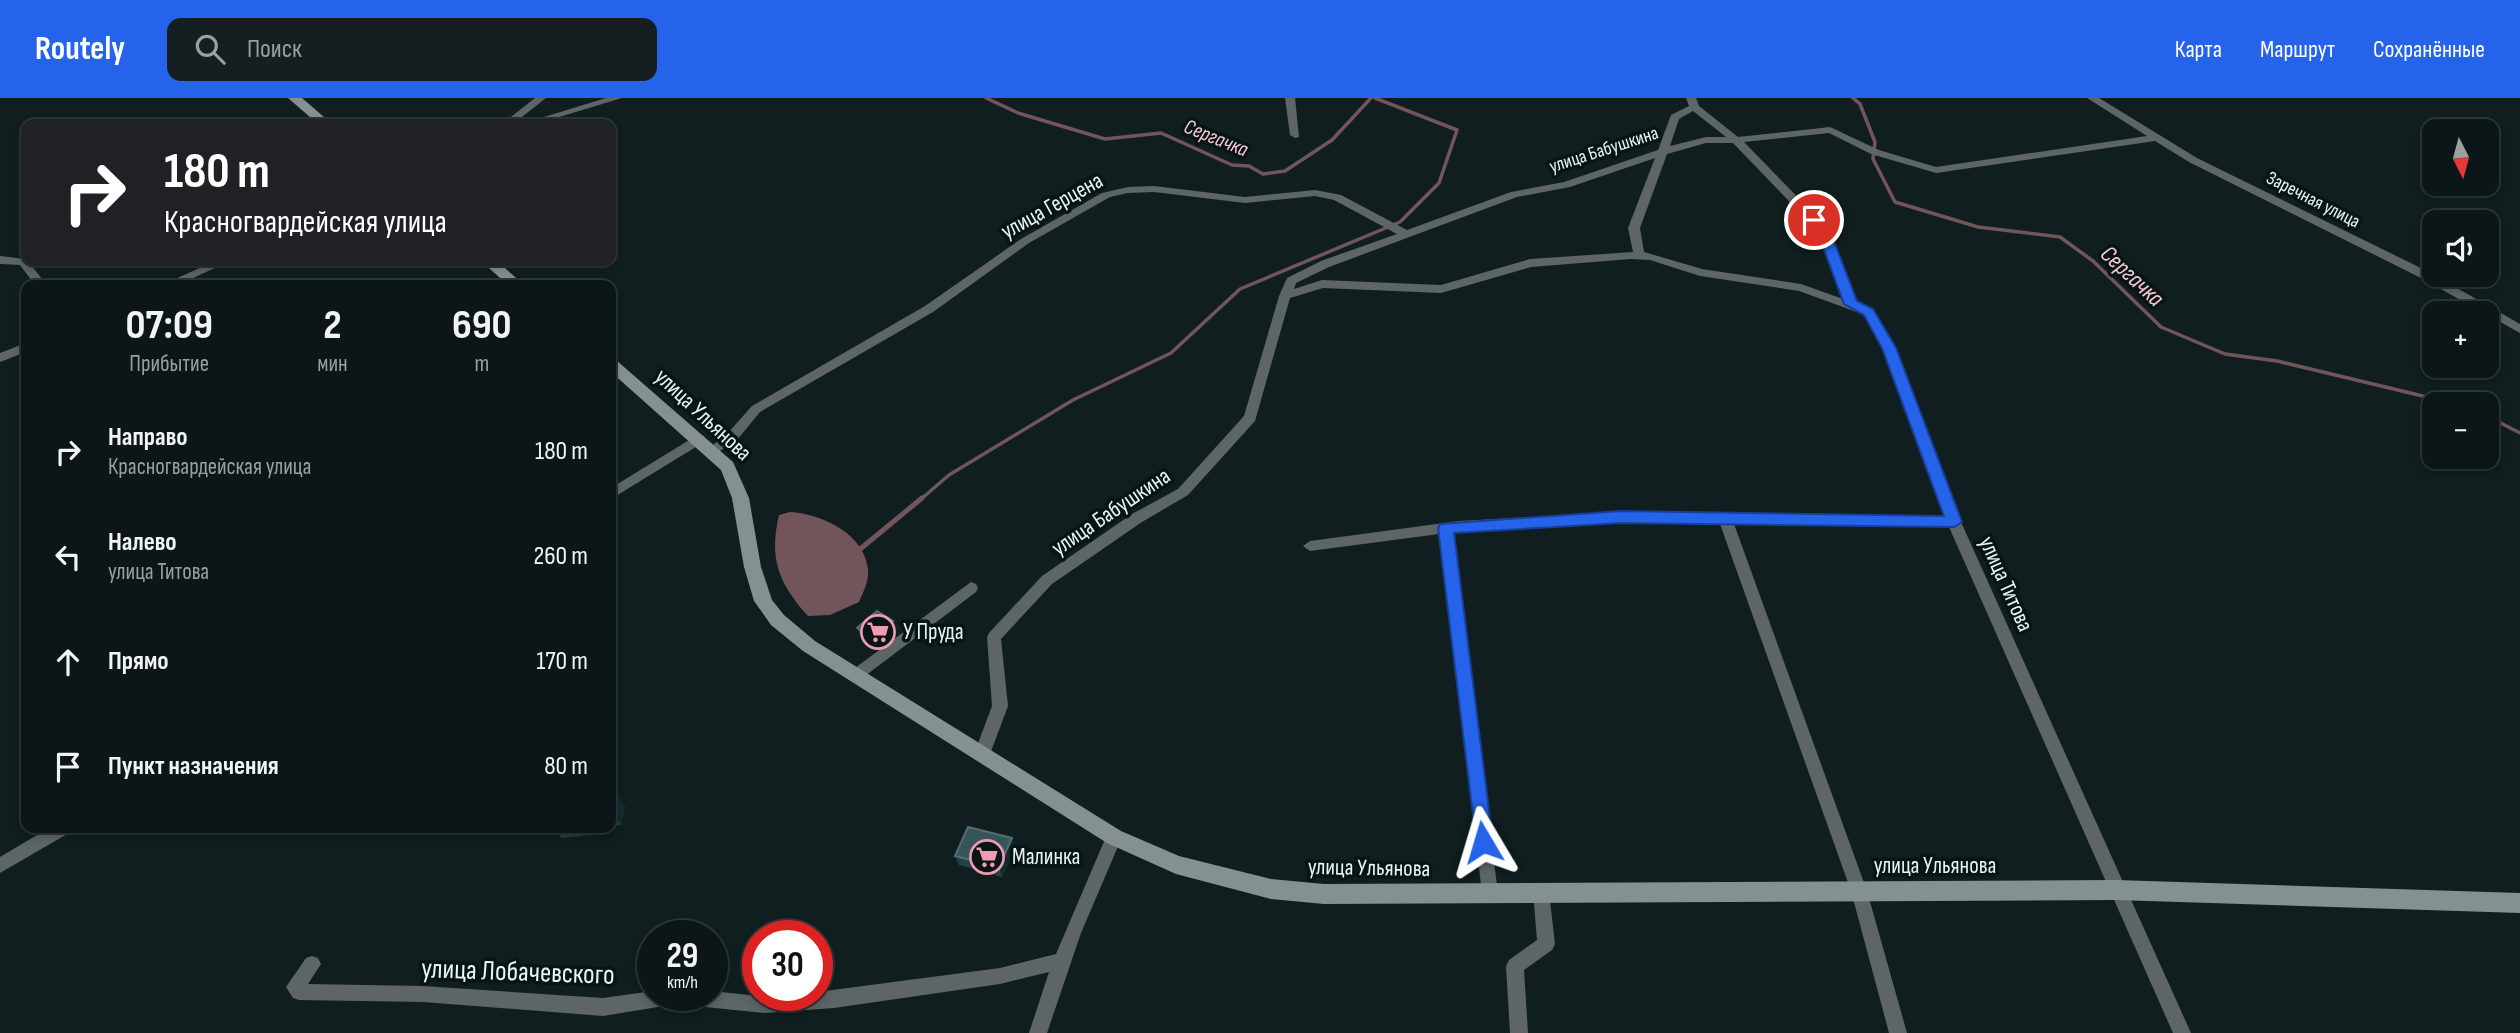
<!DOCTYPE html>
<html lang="ru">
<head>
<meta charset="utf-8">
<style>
	body { margin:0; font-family:"Sofia Sans Condensed",sans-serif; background:#151f21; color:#f1f3f6; height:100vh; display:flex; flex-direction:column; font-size:26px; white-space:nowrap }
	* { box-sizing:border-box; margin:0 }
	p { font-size:23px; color:#9a9fa2 }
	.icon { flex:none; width:38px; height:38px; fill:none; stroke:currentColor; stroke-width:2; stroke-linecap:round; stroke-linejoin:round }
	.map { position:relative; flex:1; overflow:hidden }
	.side { position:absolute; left:21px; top:182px; width:595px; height:553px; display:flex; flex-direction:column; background:#0c1618; border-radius:14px; box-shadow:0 4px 10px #0003,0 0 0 2px #2c3537 }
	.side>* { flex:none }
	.guide { position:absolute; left:21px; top:21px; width:595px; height:147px; border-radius:14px; box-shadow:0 4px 10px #0003,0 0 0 2px #2c3537; background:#202124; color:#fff; overflow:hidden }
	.needle { width:46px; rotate:174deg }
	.buttons { position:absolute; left:2422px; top:21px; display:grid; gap:14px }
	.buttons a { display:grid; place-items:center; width:77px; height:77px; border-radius:14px; background:#0c1618; box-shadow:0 4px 10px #0003,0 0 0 2px #2c3537; font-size:35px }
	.speed { position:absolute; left:637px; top:822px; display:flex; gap:14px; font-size:35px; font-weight:700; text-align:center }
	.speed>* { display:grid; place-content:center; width:91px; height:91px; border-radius:50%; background:#0c1618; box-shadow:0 4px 10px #0003,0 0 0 2px #2c3537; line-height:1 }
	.speed small { font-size:18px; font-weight:400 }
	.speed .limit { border:10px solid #d22; background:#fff; color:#111 }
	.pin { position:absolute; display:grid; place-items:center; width:60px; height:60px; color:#fff; margin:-30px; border:4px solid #fff; border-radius:50%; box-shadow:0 2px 7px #0007 }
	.me { position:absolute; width:77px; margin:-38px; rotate:353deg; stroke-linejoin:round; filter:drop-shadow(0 0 5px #0008) }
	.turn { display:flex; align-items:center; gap:24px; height:147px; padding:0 28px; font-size:32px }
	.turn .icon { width:91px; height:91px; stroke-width:2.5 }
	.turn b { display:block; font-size:49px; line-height:60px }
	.eta { display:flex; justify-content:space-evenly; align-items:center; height:119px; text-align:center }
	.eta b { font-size:42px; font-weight:700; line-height:49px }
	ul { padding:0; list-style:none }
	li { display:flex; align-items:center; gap:21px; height:105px; padding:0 28px }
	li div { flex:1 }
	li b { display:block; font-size:26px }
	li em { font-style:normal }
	header { display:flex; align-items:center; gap:42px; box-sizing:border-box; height:98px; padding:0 35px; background:#2563eb; color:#fff }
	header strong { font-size:33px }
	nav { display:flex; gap:38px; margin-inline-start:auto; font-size:24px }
	.search { width:490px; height:63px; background:#151f21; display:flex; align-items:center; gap:18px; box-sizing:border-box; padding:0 24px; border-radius:14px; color:#9a9fa2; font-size:26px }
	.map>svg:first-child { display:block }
</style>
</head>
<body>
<header>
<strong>Routely</strong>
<div class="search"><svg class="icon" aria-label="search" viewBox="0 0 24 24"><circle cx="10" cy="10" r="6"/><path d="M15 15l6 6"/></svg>Поиск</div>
<nav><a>Карта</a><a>Маршрут</a><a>Сохранённые</a></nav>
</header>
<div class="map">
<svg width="2520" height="935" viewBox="0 0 2520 935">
	<rect width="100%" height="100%" fill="#101e20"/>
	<!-- water -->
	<path fill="#72555b" d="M790,414C822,416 865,436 868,472C869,483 863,495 859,504L830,517L808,518C778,485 769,460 779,417Z"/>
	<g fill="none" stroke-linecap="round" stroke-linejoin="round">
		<!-- stream-far1 -->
		<g stroke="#72555b" stroke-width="3.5">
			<path d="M986,0L1018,15L1105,41L1161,35L1232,67L1249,68L1263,76L1285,73L1332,42L1371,0"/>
			<path d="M1853,0L1860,6L1875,44L1873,61L1895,104L1978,129L2060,139L2093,163L2161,229L2225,256L2277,263L2456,306"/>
			<path d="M2487,318L2520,335"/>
			<path d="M920,402L949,377L1073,302L1171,255L1240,191L1400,124L1439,85L1457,32L1375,0"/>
		</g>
		<!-- stream -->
		<path stroke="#72555b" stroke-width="5" d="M859,452L922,400"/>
		<!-- minor -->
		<g fill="#5e6566" fill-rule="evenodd">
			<path d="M535,0H546L513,26H502Z"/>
			<path d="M606,0H622L536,26H521Z"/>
			<path d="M1285,0H1295L1299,39L1295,40L1290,37Z"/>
			<path d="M1686,0H1696L1699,8L1738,39L1830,29L1879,52L1936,69L2147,38L2087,0H2099L2197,60L2429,174L2520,226V235L2421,180L2189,64L2155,43L1936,75L1871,56L1829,35L1744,44L1818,120L1834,146L1857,205L1873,211L1895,250L1961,424L2191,935H2173L1949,429L1734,426L1867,793L1907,935H1889L1851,793L1720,426L1621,424L1452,434L1498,795L1496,800L1490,803L1484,800L1482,795L1439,436L1310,453L1303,448L1310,443L1459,423L1621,414L1945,419L1883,250L1865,217L1799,193L1700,178L1650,162L1631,161L1531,169L1441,195L1323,190L1290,200L1255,323L1188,397L1142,424L1052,486L1001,541L1008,608L990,656L988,661L982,663L976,661L974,656L992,608L987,539L989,535L1042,478L1132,416L1178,391L1244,318L1279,198L1287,180L1321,163L1397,136L1334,102L1315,98L1245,105L1154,94L1128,95L1110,99L1029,145L933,214L760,314L737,342L712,358L705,353L727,336L752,308L925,208L1021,141L1102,95L1128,89L1154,88L1245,99L1315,92L1341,97L1407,132L1511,94L1564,84L1658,52L1671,17L1689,8ZM1693,13L1726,39H1706L1670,48L1679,21ZM1706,45H1733L1809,124L1822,146L1843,201L1801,186L1702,171L1644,154L1640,130L1667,56ZM1655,60L1628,130L1633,154L1530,161L1441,187L1322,182L1294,191L1296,185L1329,169L1517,99L1570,89Z"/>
			<path d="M0,158L26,161L47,187H35L20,167L0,166Z"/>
			<path d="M215,163H230L178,187H162Z"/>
			<path d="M26,245V254L0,264V255Z"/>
			<path d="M699,336L704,338L705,341L704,344L611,401V390Z"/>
			<path d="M971,484L976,486L978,490L976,494L861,581L856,583L851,581L849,577L851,573Z"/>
			<path d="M49,730H71L69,735L0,775V759Z"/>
			<path d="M1114,732L1120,734L1122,739L1081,835L1047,935H1029L1049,874L1000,886L834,910L765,915L676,906L603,918L423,904L299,902L293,900L286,889L306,860L312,858L318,860L321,866L308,886L423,888L603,900L653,893V898H712V893L758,898H817V894L1000,870L1056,856L1108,734Z"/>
			<path d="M1541,786L1547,789L1549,794L1555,846L1552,852L1524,872L1528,935H1510L1506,868L1509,862L1537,842L1533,794L1535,789Z"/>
		</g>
		<!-- secondary -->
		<g fill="#849091" fill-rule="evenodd">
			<path d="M288,0H302L332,26H318Z"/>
			<path d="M481,163H497L524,187H508Z"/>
			<path d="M611,261L616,262L733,364L749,400L761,469L772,502L784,517L815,543L1121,733L1179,758L1271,781L1324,786L2116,782L2520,795V815L2116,802L1324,806L1271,801L1176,776L1107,745L803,553L771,527L754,503L744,469L732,400L721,372L611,274Z"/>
		</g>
	</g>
	<!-- wall -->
	<g fill="#204146">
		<path d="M857,530L895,531L876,548L860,537Z"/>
		<path d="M611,694L625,708L621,727L611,728Z"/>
		<path d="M526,730H610L609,735L562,740L557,734L536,735Z"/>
		<path d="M1015,750L1002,779L959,767L955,758Z"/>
	</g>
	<!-- shaded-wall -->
	<g fill="#112b2f">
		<path d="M893,523L895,531L876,548L874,541Z"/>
		<path d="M611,694L615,700L616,695L625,708L621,727L612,714Z"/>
		<path d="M605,730H610L609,735Z"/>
		<path d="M1012,740L1015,750L1002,779L999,769Z"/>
	</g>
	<!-- building -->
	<g fill="#365459" stroke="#526d71" stroke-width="2">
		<path d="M877,513L893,523L874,541L857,530Z"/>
		<path d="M616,695L612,714H611V696Z"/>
		<path d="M968,729L1012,740L999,769L955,758Z"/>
	</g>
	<!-- route -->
	<path fill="#2563eb" stroke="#184099" stroke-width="2" d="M1814,118L1818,119L1835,146L1857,203L1873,211L1896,250L1962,424L1954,429L1621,425L1454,435L1493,744L1490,750H1477L1438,430L1440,426L1621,413L1944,418L1882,250L1864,217L1844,206L1822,146L1808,122Z"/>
	<!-- icons -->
	<defs>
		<g id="supermarket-ring" transform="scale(1.75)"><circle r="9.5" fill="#071516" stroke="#f29aaf" stroke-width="1.5"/><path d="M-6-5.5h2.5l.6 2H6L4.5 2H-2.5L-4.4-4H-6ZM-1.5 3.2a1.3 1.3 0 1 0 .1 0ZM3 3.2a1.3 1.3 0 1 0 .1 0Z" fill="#f29aaf"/></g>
	</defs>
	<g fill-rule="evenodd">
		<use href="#supermarket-ring" x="878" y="534"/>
		<use href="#supermarket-ring" x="987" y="759"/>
	</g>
	<g text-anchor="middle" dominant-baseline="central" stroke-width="7" stroke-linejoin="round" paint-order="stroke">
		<!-- far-street labels -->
		<g font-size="19" fill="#eaf3f5" stroke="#071516">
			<text transform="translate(1604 52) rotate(-18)">улица Бабушкина</text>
			<text transform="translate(2313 102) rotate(27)">Заречная улица</text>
		</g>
		<!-- far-water labels -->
		<g font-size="21" font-style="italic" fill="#f9c9d3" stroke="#071516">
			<text transform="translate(1216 40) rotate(22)">Сергачка</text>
		</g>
		<!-- street labels -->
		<g font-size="23" fill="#eaf3f5" stroke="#071516">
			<text transform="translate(1052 108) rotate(-29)">улица Герцена</text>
			<text transform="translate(703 317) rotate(43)">улица Ульянова</text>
			<text transform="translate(1111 414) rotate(-34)">улица Бабушкина</text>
			<text transform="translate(2006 486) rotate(66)">улица Титова</text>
			<text x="1935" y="768">улица Ульянова</text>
			<text transform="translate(1369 770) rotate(1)">улица Ульянова</text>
		</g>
		<!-- poi labels -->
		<g font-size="23" fill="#eaf3f5" stroke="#071516" text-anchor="start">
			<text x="903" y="534">У Пруда</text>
			<text x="1012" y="759">Малинка</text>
		</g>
		<!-- water labels -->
		<g font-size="24" font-style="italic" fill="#f9c9d3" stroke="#071516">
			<text transform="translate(2132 178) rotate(43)">Сергачка</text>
		</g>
		<!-- near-street labels -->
		<g font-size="28" fill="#eaf3f5" stroke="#071516">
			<text transform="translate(518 874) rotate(2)">улица Лобачевского</text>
		</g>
	</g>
</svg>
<div class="buttons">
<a><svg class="needle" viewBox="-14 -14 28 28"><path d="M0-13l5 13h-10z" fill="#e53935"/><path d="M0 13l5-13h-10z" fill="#9a9fa2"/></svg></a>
<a><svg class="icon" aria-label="sound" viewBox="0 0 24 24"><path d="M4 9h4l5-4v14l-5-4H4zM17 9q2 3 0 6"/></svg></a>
<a>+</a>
<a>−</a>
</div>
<div class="speed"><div>29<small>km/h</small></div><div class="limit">30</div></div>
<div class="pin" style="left:1814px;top:122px;background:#d93025"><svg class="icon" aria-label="arrive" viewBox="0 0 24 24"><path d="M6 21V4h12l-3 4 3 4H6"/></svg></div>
<svg class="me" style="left:1483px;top:744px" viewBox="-20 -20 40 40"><path d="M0-17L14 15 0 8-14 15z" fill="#2563eb" stroke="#fff" stroke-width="4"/></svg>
<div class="guide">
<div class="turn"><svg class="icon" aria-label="right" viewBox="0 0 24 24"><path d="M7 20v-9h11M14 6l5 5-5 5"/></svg><div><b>180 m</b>Красногвардейская улица</div></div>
</div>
<section class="side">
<div class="eta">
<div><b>07:09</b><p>Прибытие</p></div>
<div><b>2</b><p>мин</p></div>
<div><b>690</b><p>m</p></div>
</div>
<ul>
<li><svg class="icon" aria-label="right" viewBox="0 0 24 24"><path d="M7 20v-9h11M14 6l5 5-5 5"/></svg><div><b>Направо</b><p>Красногвардейская улица</p></div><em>180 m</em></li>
<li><svg class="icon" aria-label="left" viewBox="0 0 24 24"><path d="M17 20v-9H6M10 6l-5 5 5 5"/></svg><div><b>Налево</b><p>улица Титова</p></div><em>260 m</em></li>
<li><svg class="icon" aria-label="ahead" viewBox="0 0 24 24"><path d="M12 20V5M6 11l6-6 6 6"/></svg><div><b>Прямо</b></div><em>170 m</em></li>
<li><svg class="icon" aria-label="arrive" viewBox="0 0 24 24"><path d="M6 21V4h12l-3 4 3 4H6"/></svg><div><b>Пункт назначения</b></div><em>80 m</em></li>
</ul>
</section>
</div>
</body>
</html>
